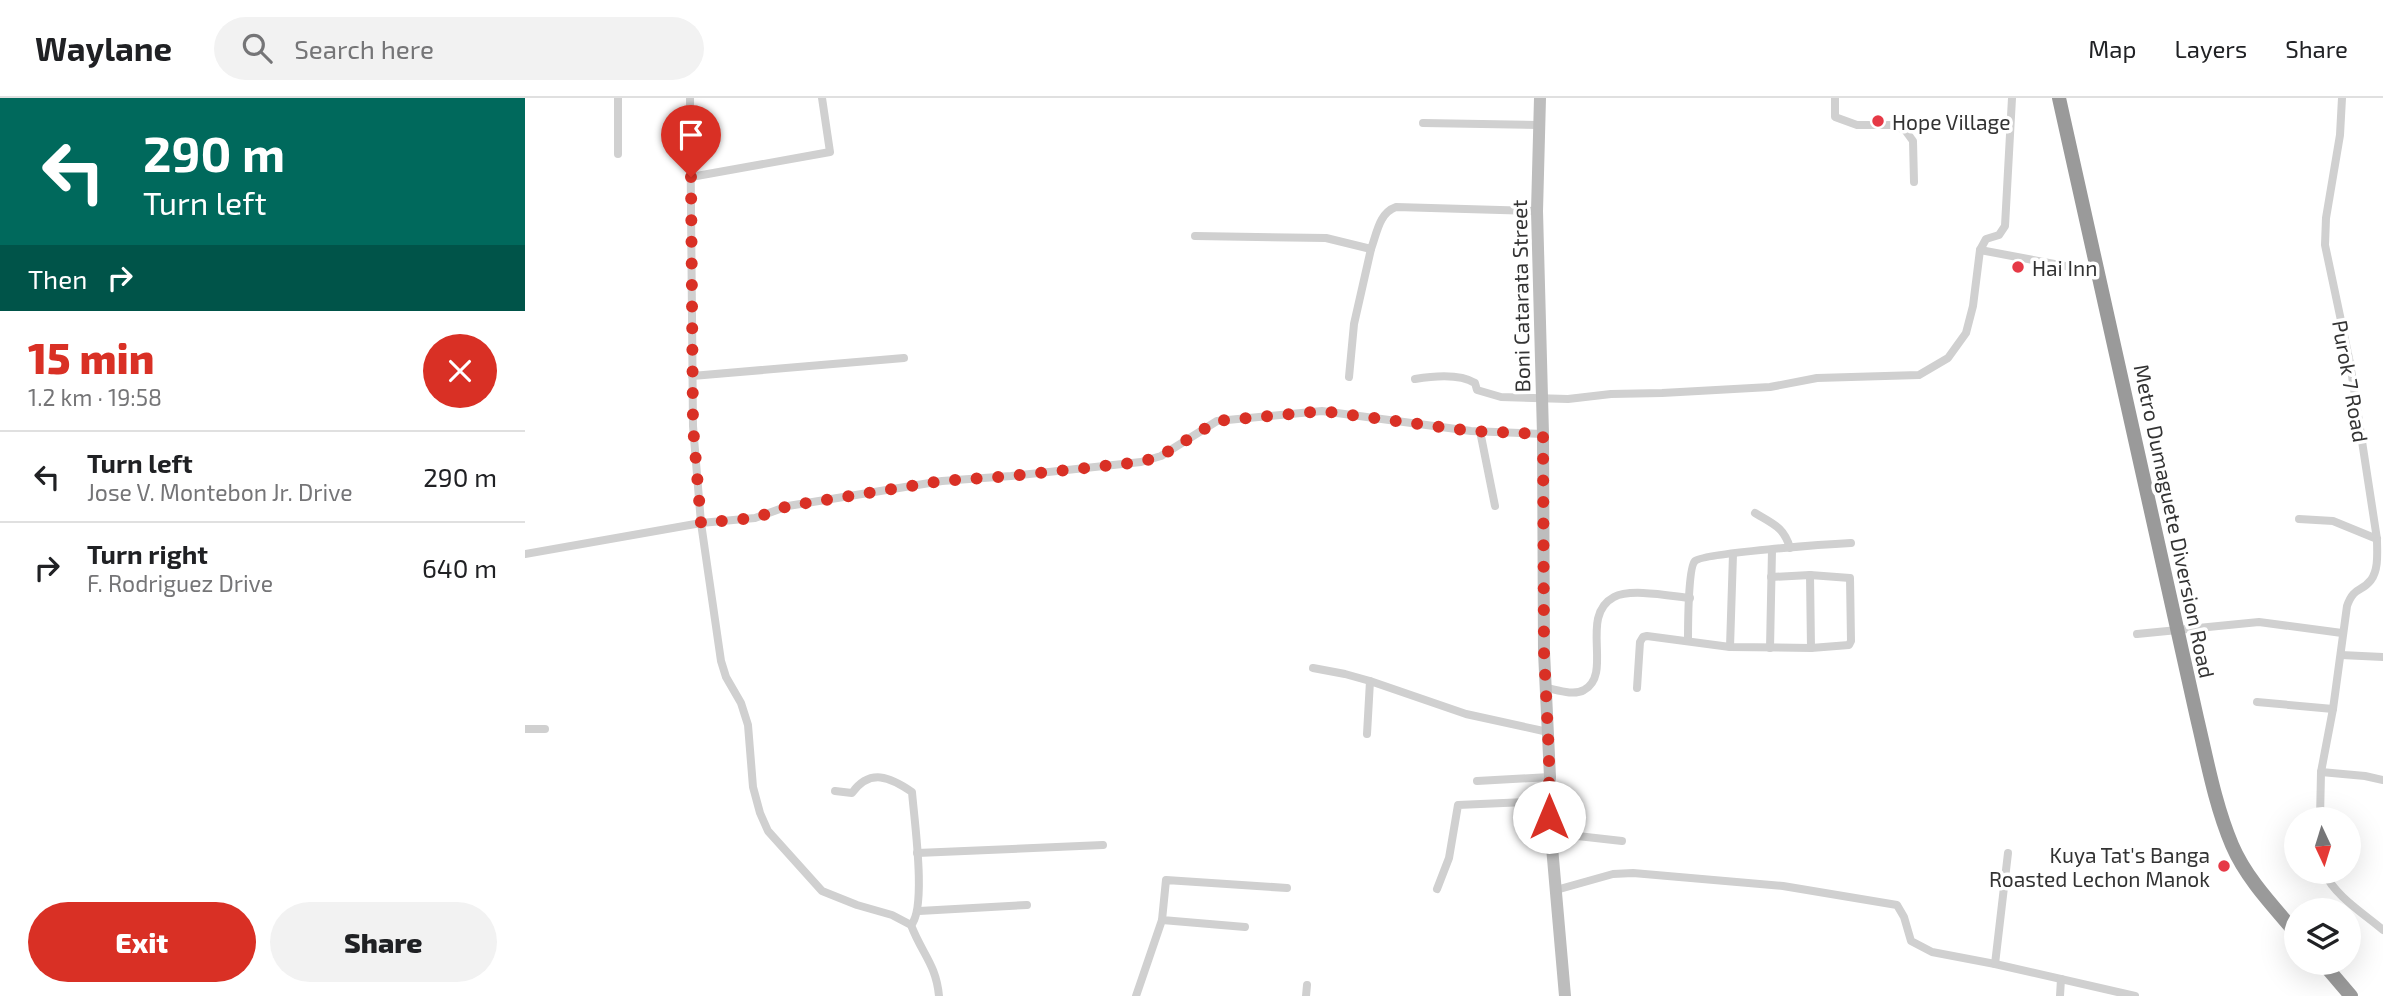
<!DOCTYPE html>
<html lang="en">
<head>
<meta charset="utf-8">
<style>
	body { margin:0; font-family:"Exo 2",sans-serif; background:#f2f2f2; color:#202124; height:100vh; display:flex; flex-direction:column; font-size:26px; white-space:nowrap }
	* { box-sizing:border-box; margin:0 }
	p { font-size:23px; color:#757577 }
	.icon { flex:none; width:38px; height:38px; fill:none; stroke:currentColor; stroke-width:2; stroke-linecap:round; stroke-linejoin:round }
	.map { position:relative; flex:1; overflow:hidden }
	.drawer { display:flex; flex-direction:column; background:#fff; width:525px }
	.drawer>* { flex:none }
	.guide { background:#00695c; color:#fff; overflow:hidden }
	.needle { width:46px; rotate:176deg }
	.buttons { position:absolute; left:1759px; top:709px; display:grid; gap:14px }
	.buttons a { display:grid; place-items:center; width:77px; height:77px; border-radius:50%; background:#fff; box-shadow:0 7px 28px #0002; font-size:35px }
	.pin { position:absolute; display:grid; place-items:center; width:60px; height:60px; color:#fff; margin:-72px -30px; border-radius:50% 50% 50% 0; rotate:-45deg; box-shadow:0 0 7px #0007 }
	.pin .icon { rotate:45deg }
	.me { position:absolute; width:77px; margin:-38px; rotate:0deg; stroke-linejoin:round; filter:drop-shadow(0 0 5px #0008) }
	.turn { display:flex; align-items:center; gap:24px; height:147px; padding:0 28px; font-size:32px }
	.turn .icon { width:91px; height:91px; stroke-width:2.5 }
	.turn b { display:block; font-size:49px; line-height:60px }
	.then { display:flex; align-items:center; height:66px; padding:0 28px; background:#0003; gap:14px; font-size:26px }
	.round { display:grid; place-items:center; flex:none; width:74px; height:74px; border-radius:37px; background:#f2f2f2 }
	.overview { display:flex; align-items:center; justify-content:space-between; height:119px; padding:0 28px }
	h1 { font-size:42px; font-weight:800; line-height:52px; color:#d93025 }
	.button { display:flex; gap:14px; margin-top:auto; padding:14px 28px }
	.button a { flex:1; height:80px; border-radius:42px; background:#d93025; color:#fff; font-size:28px; font-weight:800; line-height:80px; text-align:center }
	.button a+a { background:#f2f2f2; color:#202124 }
	ul { padding:0; list-style:none }
	li { display:flex; align-items:center; gap:21px; height:91px; padding:0 28px; border-top:2px solid #e0e0e0 }
	li div { flex:1 }
	li b { display:block; font-size:26px }
	li em { font-style:normal }
	header { display:flex; align-items:center; gap:42px; box-sizing:border-box; height:98px; padding:0 35px; background:#fff; border-bottom:2px solid #e0e0e0 }
	header strong { font-size:33px }
	nav { display:flex; gap:38px; margin-inline-start:auto; font-size:24px }
	.search { width:490px; height:63px; background:#f2f2f2; display:flex; align-items:center; gap:18px; box-sizing:border-box; padding:0 24px; border-radius:38px; color:#757577; font-size:26px }
	main { display:flex; flex:1; min-height:0 }
	.map>svg:first-child { display:block }
</style>
</head>
<body>
<header>
<strong>Waylane</strong>
<div class="search"><svg class="icon" aria-label="search" viewBox="0 0 24 24"><circle cx="10" cy="10" r="6"/><path d="M15 15l6 6"/></svg>Search here</div>
<nav><a>Map</a><a>Layers</a><a>Share</a></nav>
</header>
<main>
<section class="drawer">
<div class="guide">
<div class="turn"><svg class="icon" aria-label="left" viewBox="0 0 24 24"><path d="M17 20v-9H6M10 6l-5 5 5 5"/></svg><div><b>290 m</b>Turn left</div></div>
<div class="then">Then<svg class="icon" aria-label="right" viewBox="0 0 24 24"><path d="M7 20v-9h11M14 6l5 5-5 5"/></svg></div>
</div>
<div class="overview"><div><h1>15 min</h1><p>1.2 km · 19:58</p></div><a class="round" style="background:#d93025;color:#fff"><svg class="icon" aria-label="close" viewBox="0 0 24 24"><path d="M6 6l12 12M18 6L6 18"/></svg></a></div>
<ul>
<li><svg class="icon" aria-label="left" viewBox="0 0 24 24"><path d="M17 20v-9H6M10 6l-5 5 5 5"/></svg><div><b>Turn left</b><p>Jose V. Montebon Jr. Drive</p></div><em>290 m</em></li>
<li><svg class="icon" aria-label="right" viewBox="0 0 24 24"><path d="M7 20v-9h11M14 6l5 5-5 5"/></svg><div><b>Turn right</b><p>F. Rodriguez Drive</p></div><em>640 m</em></li>
</ul>
<div class="button"><a>Exit</a><a>Share</a></div>
</section>
<div class="map">
<svg width="1858" height="898" viewBox="0 0 1858 898">
	<rect width="100%" height="100%" fill="#fff"/>
	<g fill="none" stroke-linecap="round" stroke-linejoin="round">
		<!-- street -->
		<g stroke="#d0d0d0" stroke-width="8">
			<path d="M165,0L168,328L176,425L196,563L201,579L216,605L223,627L228,689L235,715L243,733L297,793L332,807L367,817L386,827C397,856 411,866 414,898"/>
			<path d="M1310,0V19L1332,27H1367L1380,32L1388,43L1389,84"/>
			<path d="M898,25L1014,27"/>
			<path d="M93,56V0"/>
			<path d="M166,79L305,54L297,0"/>
			<path d="M670,138L801,140L846,151C852,135 854,115 871,109L1012,113"/>
			<path d="M1455,152L1573,174"/>
			<path d="M167,278L379,260"/>
			<path d="M824,279L829,226L846,151"/>
			<path d="M890,281C908,278 934,275 950,285L952,292L976,299L1043,301L1086,296L1137,295L1245,289L1292,280L1394,277L1423,260L1441,235L1448,208L1455,152L1461,141L1474,137L1480,128L1487,0"/>
			<path d="M955,333L970,408"/>
			<path d="M1230,415C1248,426 1259,429 1265,450"/>
			<path d="M1774,421L1808,423L1852,441"/>
			<path d="M0,456L176,425L230,420L263,408L417,383L486,378L616,364L636,358L692,323L797,313L946,333L1018,336"/>
			<path d="M1285,477L1286,550"/>
			<path d="M1612,536L1734,524L1817,535"/>
			<path d="M1163,543C1163,530 1163,469 1170,463C1178,455 1306,446 1326,445"/>
			<path d="M1205,549L1208,456"/>
			<path d="M1245,550L1247,452"/>
			<path d="M1816,557L1858,559"/>
			<path d="M788,570L820,576L845,583"/>
			<path d="M1022,590C1032,592 1049,598 1059,592C1089,576 1053,518 1089,499C1105,490 1146,498 1165,500"/>
			<path d="M1112,590L1115,544L1118,539L1122,538L1205,549L1286,550L1324,547L1326,543L1325,480L1285,477L1246,479"/>
			<path d="M1732,604L1808,611"/>
			<path d="M0,631H20"/>
			<path d="M842,636L845,583L941,616L1023,634"/>
			<path d="M1796,674L1840,678L1858,682"/>
			<path d="M952,683L1025,679"/>
			<path d="M310,693L327,695C345,670 365,679 387,694C389,720 402,810 386,827"/>
			<path d="M1795,721L1796,674L1808,611L1822,508C1829,488 1836,495 1846,482C1854,471 1852,454 1852,441L1825,265L1800,147L1801,120L1815,37L1817,0"/>
			<path d="M1026,735L1097,743"/>
			<path d="M392,755L578,747"/>
			<path d="M1799,774C1810,798 1838,815 1858,832"/>
			<path d="M912,791L924,760L933,707L1023,703"/>
			<path d="M1031,792L1088,776L1108,775L1258,788L1372,807L1379,819L1386,843L1407,854L1470,866L1610,898"/>
			<path d="M394,813L502,807"/>
			<path d="M720,829L637,822L641,782L762,790"/>
			<path d="M1470,866L1483,755"/>
			<path d="M611,898L637,822"/>
			<path d="M781,898L782,887"/>
			<path d="M1535,898L1536,881"/>
		</g>
		<!-- secondary -->
		<path stroke="#bdbdbd" stroke-width="12" d="M1015,0L1012,113L1018,336L1019,554L1025,679L1023,703L1040,898"/>
		<!-- highway -->
		<g stroke="#9a9a9a" stroke-width="14">
			<path d="M1534,0L1672,620C1682,662 1690,707 1707,747C1721,780 1748,808 1771,835"/>
			<path d="M1797,864L1826,898"/>
		</g>
	</g>
	<g fill="none" stroke-linecap="round" stroke-linejoin="round">
		<!-- route -->
		<path stroke="#d93025" stroke-width="12" stroke-dasharray="0 21.6" d="M166,79L168,328L176,425L230,420L263,408L417,383L486,378L616,364L636,358L692,323L797,313L946,333L1018,336L1019,554L1024,657V719"/>
	</g>
	<!-- markers -->
	<g fill="#e63946" stroke="#fff" stroke-width="2.5">
		<circle cx="1353" cy="23" r="7"/>
		<circle cx="1493" cy="169" r="7"/>
		<circle cx="1699" cy="768" r="7"/>
	</g>
	<g text-anchor="middle" dominant-baseline="central" stroke-width="7" stroke-linejoin="round" paint-order="stroke">
		<!-- poi labels -->
		<g font-size="21" fill="#333" stroke="#fff" text-anchor="start">
			<text x="1367" y="23">Hope Village</text>
			<text x="1507" y="169">Hai Inn</text>
			<text x="1685" y="756" text-anchor="end">Kuya Tat's Banga<tspan x="1685" dy="24">Roasted Lechon Manok</tspan></text>
		</g>
		<!-- street labels -->
		<g font-size="21" fill="#333" stroke="#fff">
			<text transform="translate(995 198) rotate(-91)">Boni Catarata Street</text>
			<text transform="translate(1826 283) rotate(80)">Purok 7 Road</text>
			<text transform="translate(1650 423) rotate(78)">Metro Dumaguete Diversion Road</text>
		</g>
	</g>
</svg>
<div class="buttons">
<a><svg class="needle" viewBox="-14 -14 28 28"><path d="M0-13l5 13h-10z" fill="#e53935"/><path d="M0 13l5-13h-10z" fill="#757577"/></svg></a>
<a><svg class="icon" aria-label="layers" viewBox="0 0 24 24"><path d="M12 4l9 5-9 5-9-5zM3 14l9 5 9-5"/></svg></a>
</div>
<div class="pin" style="left:166px;top:79px;background:#d93025"><svg class="icon" aria-label="arrive" viewBox="0 0 24 24"><path d="M6 21V4h12l-3 4 3 4H6"/></svg></div>
<svg class="me" style="left:1024px;top:719px" viewBox="-20 -20 40 40"><circle r="19" fill="#fff"/><path d="M0-13L10 11 0 6-10 11z" fill="#d93025"/></svg>
</div>
</main>
</body>
</html>
